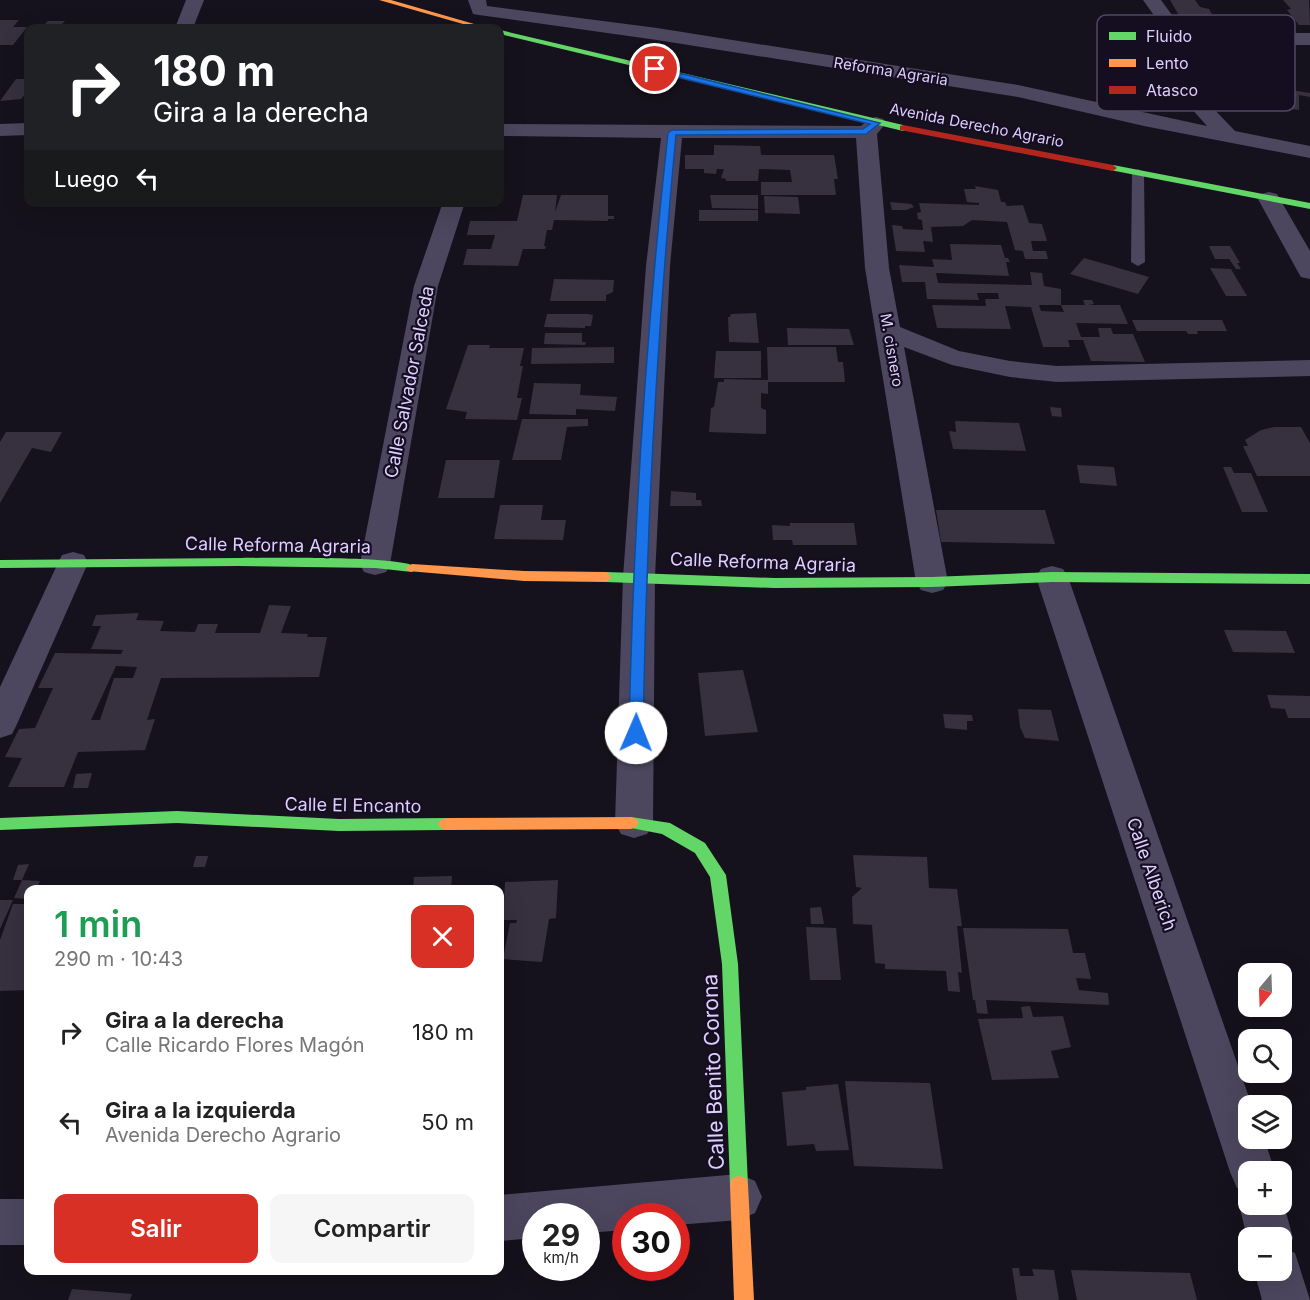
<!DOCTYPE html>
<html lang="es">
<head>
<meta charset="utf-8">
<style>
	body { margin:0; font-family:Inter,sans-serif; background:#f6f6f6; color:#222; height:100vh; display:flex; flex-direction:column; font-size:22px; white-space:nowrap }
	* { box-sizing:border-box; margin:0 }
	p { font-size:20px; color:#767676 }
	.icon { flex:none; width:33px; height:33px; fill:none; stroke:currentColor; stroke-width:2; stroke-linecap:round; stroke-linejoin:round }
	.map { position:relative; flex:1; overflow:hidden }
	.drawer { position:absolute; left:24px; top:885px; width:480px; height:390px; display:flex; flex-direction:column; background:#fff; border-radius:12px; box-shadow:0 6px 24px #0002 }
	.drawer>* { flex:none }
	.banner { position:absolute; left:24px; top:24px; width:480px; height:183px; border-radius:12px; box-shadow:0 6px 24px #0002; background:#202124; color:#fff; overflow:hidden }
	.needle { width:39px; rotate:199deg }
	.fabs { position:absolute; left:1238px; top:963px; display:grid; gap:12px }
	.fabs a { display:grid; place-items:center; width:54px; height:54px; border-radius:12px; background:#fff; box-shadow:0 6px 24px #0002; font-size:30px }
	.speed { position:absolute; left:522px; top:1203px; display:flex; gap:12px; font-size:30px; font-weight:700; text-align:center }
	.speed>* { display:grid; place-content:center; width:78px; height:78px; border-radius:50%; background:#fff; box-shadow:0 6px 24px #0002; line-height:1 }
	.speed small { font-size:15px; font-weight:400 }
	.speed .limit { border:9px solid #d22; background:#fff; color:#111 }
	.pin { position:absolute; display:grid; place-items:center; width:51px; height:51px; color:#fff; margin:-26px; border:3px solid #fff; border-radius:50%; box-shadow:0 2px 6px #0007 }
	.me { position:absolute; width:66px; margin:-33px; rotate:1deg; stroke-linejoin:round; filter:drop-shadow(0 0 4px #0008) }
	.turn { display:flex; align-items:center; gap:21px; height:126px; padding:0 30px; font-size:27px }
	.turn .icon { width:78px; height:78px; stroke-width:2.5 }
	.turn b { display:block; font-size:42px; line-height:51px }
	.then { display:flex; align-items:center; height:57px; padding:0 30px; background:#0003; gap:12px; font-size:22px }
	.round { display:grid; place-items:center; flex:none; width:63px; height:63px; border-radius:12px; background:#f6f6f6 }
	.summary { display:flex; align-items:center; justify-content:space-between; height:102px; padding:0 30px }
	h1 { font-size:36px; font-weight:600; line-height:45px; color:#1e9e55 }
	.primary-button { display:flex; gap:12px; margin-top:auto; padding:12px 30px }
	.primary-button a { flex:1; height:69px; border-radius:12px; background:#d93025; color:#fff; font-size:24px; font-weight:600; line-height:69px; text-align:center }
	.primary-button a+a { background:#f6f6f6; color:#222 }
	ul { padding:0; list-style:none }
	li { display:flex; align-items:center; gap:18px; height:90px; padding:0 30px }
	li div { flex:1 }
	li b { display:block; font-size:22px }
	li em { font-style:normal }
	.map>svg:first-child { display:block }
</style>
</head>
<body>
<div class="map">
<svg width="1310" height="1300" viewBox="0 0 1310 1300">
	<rect width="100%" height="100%" fill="#16121d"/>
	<!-- building -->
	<g fill="#36303f" fill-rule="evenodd">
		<path d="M1170,0H1195L1200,7L1209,9L1212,14H1208L1214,24H1184Z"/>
		<path d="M1283,0H1309L1310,25H1299L1287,10L1291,9Z"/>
		<path d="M0,20H19L13,27H27L13,45H0Z"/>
		<path d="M48,21H65L61,25L93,26L91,28H41Z"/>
		<path d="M16,79H28V91L21,99L0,101Z"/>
		<path d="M1259,85L1310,93V97L1299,95V110L1258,104Z"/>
		<path d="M714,145L760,146L761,155H834L838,179H834L836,195H761V182H792L790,170L759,169L758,181H726V179L721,178L724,169H717L716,174L704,173V169H685V155H714Z"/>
		<path d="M975,186L998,190L1001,202H1005L1007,206L1023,205L1029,223L1042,224L1047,241H1031L1033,251H1046L1048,259H1025L1023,251L1015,250L1007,222L972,220L963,226L931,227L933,242L923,241L925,252L896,251L892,225L902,226L903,229L923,230L922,220L918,219L917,213L921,212L919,203L979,205V203L967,202L964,189H976Z"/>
		<path d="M523,195H557L555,212L561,195H608V216H614V219H608V221L554,220L552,230H547L544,246H546L545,249H523L518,266L463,265L467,249H491L495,235H467L470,221H517Z"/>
		<path d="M710,195H758V209L712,208Z"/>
		<path d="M764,196L798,197L800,214L765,213Z"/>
		<path d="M890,202L911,204L914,207L906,210H892Z"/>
		<rect x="699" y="210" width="59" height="11"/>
		<path d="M950,244L1001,245L1005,258H1008L1010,262H1006L1009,276L936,273L938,283L1032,285L1030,272L1042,273L1044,286L1061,289V305H1039L1041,311L1064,312L1061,305H1085L1083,300H1092L1094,304L1088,305H1120L1128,324L1076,323L1081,337H1100L1098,328H1111L1113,334H1133L1145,362L1091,361L1083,340H1068L1070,347H1043L1031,307L1005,306L1011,329L937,328L932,305L986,306L985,299H999L998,293H977L979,300L927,299L925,282H902L899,265L934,267L932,259L952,260Z"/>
		<path d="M1209,246H1230L1240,263H1237L1241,269H1236L1229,259H1215Z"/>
		<path d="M1084,258L1105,264L1149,277L1138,294L1070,274Z"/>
		<path d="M1210,268L1231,269L1247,296H1226Z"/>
		<path d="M554,279L614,280L613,292L606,295V301H550Z"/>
		<path d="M756,313L759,343L729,342L728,317H730L731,314Z"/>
		<path d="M547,314H588L593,315L591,326H585V328L544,327Z"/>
		<path d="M1132,320H1222L1227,331H1197L1198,334H1188L1186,331H1137Z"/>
		<path d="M787,328L849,329L854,345H788Z"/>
		<path d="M545,333H582V342H586L585,345L544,344Z"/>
		<path d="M468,345H490L489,348H524L520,366H523L517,398H522L517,420L465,419L467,412L446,409Z"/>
		<path d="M614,347V363L531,364L532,348Z"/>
		<path d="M767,347H836L838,362H843L845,382H768V394L761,393V408L766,410V434L709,432L711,408L714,407L718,382H724V379L768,380Z"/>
		<path d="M716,351H761V378H714Z"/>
		<path d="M534,383L581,384L580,395L617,397L615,411L576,409V415L529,414Z"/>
		<path d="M1050,407L1061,408L1062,417L1052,416Z"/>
		<path d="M522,419H588V426L567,427L561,460H512Z"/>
		<path d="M955,421L1019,423L1026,451L953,449L949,431L956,432Z"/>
		<path d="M1274,427H1301L1310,443V476H1257L1243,446H1248L1245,440L1261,430Z"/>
		<path d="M6,432H62L51,452L32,448L0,503V442Z"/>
		<path d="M446,460H500L494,498H438Z"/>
		<path d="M1077,465L1114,467L1117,486L1080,483Z"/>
		<path d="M1223,467H1231L1234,473H1251L1268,512H1242Z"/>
		<path d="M671,491L696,493V500H701L702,506H670Z"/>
		<path d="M500,505H543L541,520H566L563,540L494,539Z"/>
		<path d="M936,510H1045L1055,544L941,542Z"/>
		<path d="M790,523H854L857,545H793L792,540H773L772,525L790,526Z"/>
		<path d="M269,605L291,606L281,633L308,634L307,637H327L319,677L161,678L147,720L155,719L145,750L78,752L64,787H8L22,758L5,757L19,729L35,728L53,688H38L55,653L121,654L123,650L91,649L101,626H92L96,615L139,613L136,620L164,621L160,631L195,632L198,624H218L215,633H260ZM116,666L137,667L133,678H114L100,720H91Z"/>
		<path d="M1224,630L1286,631L1295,653L1233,652Z"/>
		<path d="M743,670L758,732L705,736L698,673Z"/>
		<path d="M1267,695L1310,696V718H1288L1285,709L1271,708Z"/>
		<path d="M1018,709L1051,710L1059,741L1025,738L1020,727Z"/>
		<path d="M943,714L972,715L973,721H967V730L945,728Z"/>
		<path d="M92,773L88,788H73L76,774Z"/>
		<path d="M853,855L927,857L929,888L957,889L962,926H957L962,973L958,972L960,992L948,991L946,971L885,969V964L875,963L872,925L853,924L852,897L862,888L856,887Z"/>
		<path d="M196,856H208L205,867H193Z"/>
		<path d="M29,864L22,880H13L18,865Z"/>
		<path d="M452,876L451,890H413L414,877Z"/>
		<path d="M22,880L40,881L36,890H28V899L14,898Z"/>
		<path d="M558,880L556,918L549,919L542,962L503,959L510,923H516L517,920H503L505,882Z"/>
		<path d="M0,900H13L0,929Z"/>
		<path d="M13,904H28V990L0,991V940Z"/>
		<path d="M821,907L824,924H811L810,908Z"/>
		<path d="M806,927L836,928L841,980H810Z"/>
		<path d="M963,928L1068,929L1073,953H1085L1091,979L1076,978L1079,990L1108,993L1109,1005L986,1000L988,1014L977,1013L975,1000H973Z"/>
		<path d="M1030,1006L1033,1017L1063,1016L1071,1047L1051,1051L1059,1078L992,1080L978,1019L1023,1018L1021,1007Z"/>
		<path d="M845,1081L930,1083L943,1169L854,1166Z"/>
		<path d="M838,1084L849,1150L816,1151L814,1144L787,1146L782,1092L806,1090V1087Z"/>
		<path d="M1012,1268H1019L1020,1276H1034L1032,1269L1054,1270L1059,1300H1017Z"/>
		<path d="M1071,1270L1190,1273L1197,1300H1077Z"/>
		<path d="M72,1289L132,1294L130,1300H68Z"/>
	</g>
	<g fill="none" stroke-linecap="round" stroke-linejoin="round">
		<!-- lane -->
		<path fill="#4c475e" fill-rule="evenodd" d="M1138,169L1144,173L1145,262L1138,266L1131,262L1132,173Z"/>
		<!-- street -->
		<g fill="#4c475e" fill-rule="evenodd">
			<path d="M186,0H204L193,28H175Z"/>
			<path d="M468,0H486L487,6L657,28L1018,85L1207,126L1191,108L1171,39L1143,0H1161L1185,33H1310V45H1191L1211,106L1235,131L1310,146V158L1144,126L1018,97L657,40L479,15L473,14Z"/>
			<path d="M876,117L883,119L886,123L877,134L889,268L900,327L959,351L1010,361L1057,366L1310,360V376L1057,382L1010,377L952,365L904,347L948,582L943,590L932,593L921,590L916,582L865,268L856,138H682L670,266L655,577L653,823L647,834L634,838L621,834L615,823L623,577L646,266L661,138L500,136V124L861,126L869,119Z"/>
			<path d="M28,123V135L0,136V124Z"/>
			<path d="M1269,192L1277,194L1310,251V279L1301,277L1298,272L1258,199L1261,194Z"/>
			<path d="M443,202H465L438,286L390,564L386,572L375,575L364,572L360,564L414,286Z"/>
			<path d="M73,552L84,555L88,563L17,724L12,734L0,738V687L58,563L62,555Z"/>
			<path d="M1052,566L1063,569L1068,577L1252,1106H1248V1138H1264L1275,1172H1248V1204H1281V1194L1293,1238L1288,1250L1295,1253L1310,1300H1262L1254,1270H1281V1238H1248V1241L1247,1238L1239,1204L1244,1191L1237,1188L1230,1172L1036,577L1041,569Z"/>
			<path d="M739,1174L755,1181L762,1197L755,1213L739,1220L676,1225V1216H626V1230L586,1233V1216H536V1238L500,1241V1195Z"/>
			<rect x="0" y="1199" width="28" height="46"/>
		</g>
		<!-- fast -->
		<g fill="#63d668" fill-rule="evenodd">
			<path d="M500,30L903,125L907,128L903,131L500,34Z"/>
			<path d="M1113,165L1310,203V209L1110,170V166Z"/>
			<path d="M238,558C263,558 408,555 418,568L412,572L375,568L238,566L0,568V560Z"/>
			<path d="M606,572L774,578L932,577L1052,572L1310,574V584L1052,582L932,587L774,588L606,582L600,577Z"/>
			<path d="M177,811L339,819L446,818L451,820L454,824L451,828L446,830L339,831L177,823L0,830V818Z"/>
			<path d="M631,817L670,823L705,843L726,875L738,964L748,1185L746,1192L739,1194L732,1192L730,1185L722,964L710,877L695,853L662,834L626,827L623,823L626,819Z"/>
		</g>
		<!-- slow -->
		<g fill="#ff974d" fill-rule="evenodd">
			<path d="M379,0H391L488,28H477Z"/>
			<path d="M412,564L524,571L606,572L612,577L606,582L524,581L408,571L406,568Z"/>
			<path d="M631,817L636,819L639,823L636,827L631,829L446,830L441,828L438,824L441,820L446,818Z"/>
			<path d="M739,1176L746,1178L748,1185L754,1300H734L730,1185L732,1178Z"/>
		</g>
		<!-- jam -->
		<path fill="#b3261e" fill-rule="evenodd" d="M903,125L1113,165L1117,168L1113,171L900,130V126Z"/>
	</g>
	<!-- route -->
	<path fill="#1a73e8" stroke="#114b97" stroke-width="1.5" d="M655,67L880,123L866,134L676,135C657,334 646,533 643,733L641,737H631L629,733C633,532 646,332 668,133L672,130L863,129L870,124L652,71L651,69Z"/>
	<g text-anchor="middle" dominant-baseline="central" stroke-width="4.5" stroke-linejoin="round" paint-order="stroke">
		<!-- far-street labels -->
		<g font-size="15" fill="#ddcffe" stroke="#150e21">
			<text transform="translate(891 71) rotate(9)">Reforma Agraria</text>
			<text transform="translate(977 125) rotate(11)">Avenida Derecho Agrario</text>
			<text transform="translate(892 350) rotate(80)">M. cisnero</text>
		</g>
		<!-- street labels -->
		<g font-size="18" fill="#ddcffe" stroke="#150e21">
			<text transform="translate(409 382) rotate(-79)">Calle Salvador Salceda</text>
			<text transform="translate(278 545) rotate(1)">Calle Reforma Agraria</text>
			<text transform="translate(763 562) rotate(2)">Calle Reforma Agraria</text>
			<text transform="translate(353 805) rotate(1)">Calle El Encanto</text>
			<text transform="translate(1152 874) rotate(71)">Calle Alberich</text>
		</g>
		<!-- near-street labels -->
		<g font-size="21" fill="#ddcffe" stroke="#150e21">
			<text transform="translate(713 1072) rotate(-92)">Calle Benito Corona</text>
		</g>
	</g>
	<!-- legend -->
	<rect x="1097" y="15" width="198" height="96" rx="9" fill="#150e21" stroke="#514863" stroke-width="1.5"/>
	<rect x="1109" y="32" width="27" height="8" fill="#63d668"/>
	<rect x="1109" y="59" width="27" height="8" fill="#ff974d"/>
	<rect x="1109" y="86" width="27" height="8" fill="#b3261e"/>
	<g font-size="16" fill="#ddcffe">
		<text x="1146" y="42">Fluido</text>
		<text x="1146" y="69">Lento</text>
		<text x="1146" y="96">Atasco</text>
	</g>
</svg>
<div class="fabs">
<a><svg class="needle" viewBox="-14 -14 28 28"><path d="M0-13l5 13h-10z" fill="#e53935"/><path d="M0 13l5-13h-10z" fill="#767676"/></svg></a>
<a><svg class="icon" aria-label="search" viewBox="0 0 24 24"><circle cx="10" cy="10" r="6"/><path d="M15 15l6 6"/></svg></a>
<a><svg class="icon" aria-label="layers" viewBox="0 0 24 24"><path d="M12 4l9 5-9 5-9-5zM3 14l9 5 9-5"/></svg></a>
<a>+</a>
<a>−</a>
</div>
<div class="speed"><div>29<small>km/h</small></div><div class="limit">30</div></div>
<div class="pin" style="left:655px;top:69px;background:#d93025"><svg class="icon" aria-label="arrive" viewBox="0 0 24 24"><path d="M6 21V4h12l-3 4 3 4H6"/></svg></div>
<svg class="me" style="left:636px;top:733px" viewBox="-20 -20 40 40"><circle r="19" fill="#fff"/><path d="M0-13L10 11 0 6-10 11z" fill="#1a73e8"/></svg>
<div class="banner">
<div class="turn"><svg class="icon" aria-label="right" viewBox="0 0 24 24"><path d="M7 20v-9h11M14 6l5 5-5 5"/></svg><div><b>180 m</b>Gira a la derecha</div></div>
<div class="then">Luego<svg class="icon" aria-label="left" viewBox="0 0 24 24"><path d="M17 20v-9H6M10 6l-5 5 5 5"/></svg></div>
</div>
<section class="drawer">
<div class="summary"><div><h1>1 min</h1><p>290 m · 10:43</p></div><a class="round" style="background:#d93025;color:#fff"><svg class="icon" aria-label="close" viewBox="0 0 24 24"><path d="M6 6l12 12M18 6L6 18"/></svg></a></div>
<ul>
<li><svg class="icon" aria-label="right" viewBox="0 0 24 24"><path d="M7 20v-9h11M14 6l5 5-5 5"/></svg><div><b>Gira a la derecha</b><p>Calle Ricardo Flores Magón</p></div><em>180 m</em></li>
<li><svg class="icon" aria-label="left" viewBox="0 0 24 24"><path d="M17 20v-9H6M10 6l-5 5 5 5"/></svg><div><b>Gira a la izquierda</b><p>Avenida Derecho Agrario</p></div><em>50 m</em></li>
</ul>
<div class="primary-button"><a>Salir</a><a>Compartir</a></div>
</section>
</div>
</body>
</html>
